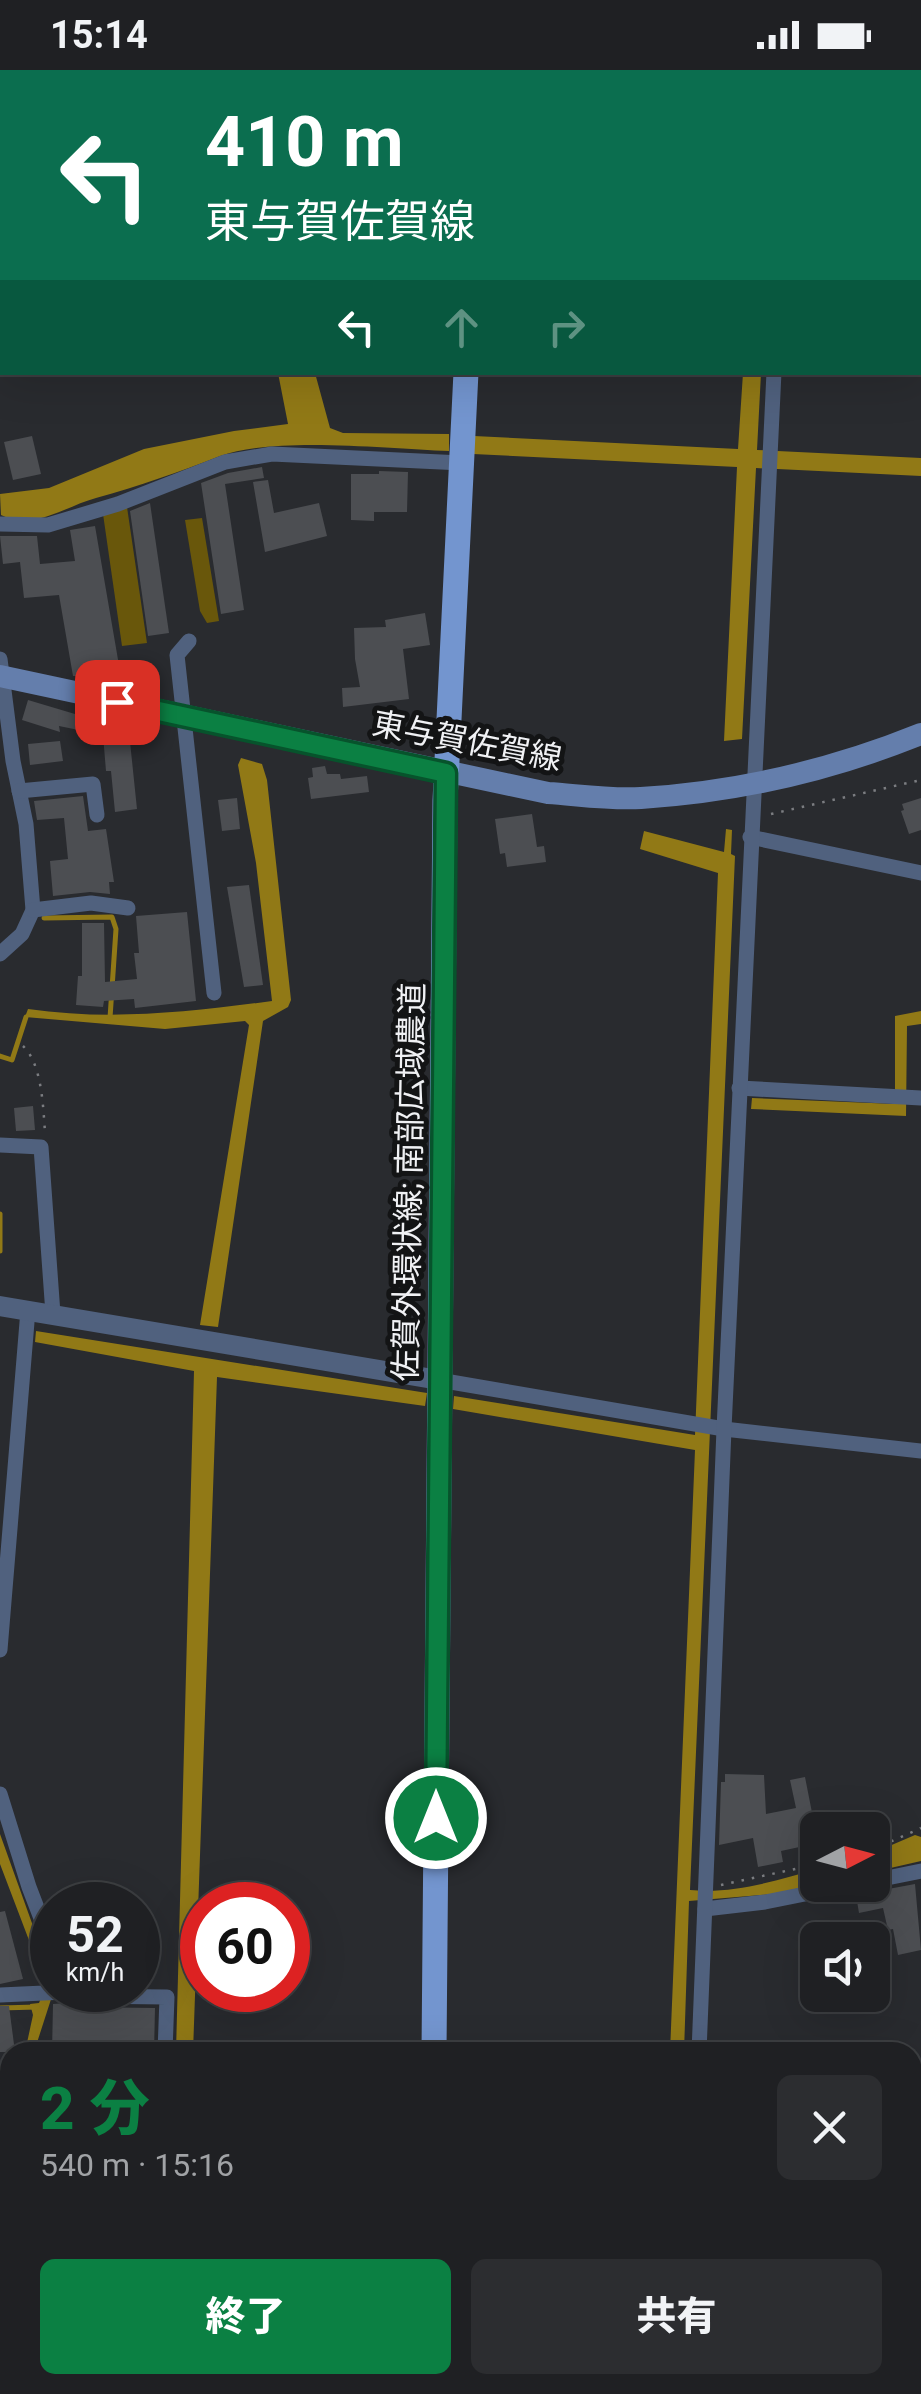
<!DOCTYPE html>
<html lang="ja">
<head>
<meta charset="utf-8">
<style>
	body { margin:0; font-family:Roboto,"Noto Sans JP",sans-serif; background:#2c2d30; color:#f1f3f6; height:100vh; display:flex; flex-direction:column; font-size:38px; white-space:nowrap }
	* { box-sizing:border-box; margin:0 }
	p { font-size:32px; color:#a1a3a6 }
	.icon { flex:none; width:55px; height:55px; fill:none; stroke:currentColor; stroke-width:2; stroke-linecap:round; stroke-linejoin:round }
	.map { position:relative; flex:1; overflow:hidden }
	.panel { position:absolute; left:0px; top:1972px; width:922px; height:352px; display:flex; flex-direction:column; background:#1f2023; border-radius:30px 30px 0 0; box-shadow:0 10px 40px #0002,0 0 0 2px #3c3e41 }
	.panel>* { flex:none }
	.hud { position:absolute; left:0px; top:0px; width:922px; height:305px; box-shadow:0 10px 40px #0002,0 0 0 2px #3c3e41; background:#0b6e4f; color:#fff; overflow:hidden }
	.needle { width:65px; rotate:84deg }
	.tools { position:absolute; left:800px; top:1742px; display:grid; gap:20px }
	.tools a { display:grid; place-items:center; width:90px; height:90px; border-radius:15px; background:#1f2023; box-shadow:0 10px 40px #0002,0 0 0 2px #3c3e41; font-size:50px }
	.speed { position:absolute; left:30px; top:1812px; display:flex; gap:20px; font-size:50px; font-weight:700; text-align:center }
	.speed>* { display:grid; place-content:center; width:130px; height:130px; border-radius:50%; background:#1f2023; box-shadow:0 10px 40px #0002,0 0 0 2px #3c3e41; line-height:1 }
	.speed small { font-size:25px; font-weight:400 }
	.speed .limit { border:15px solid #d22; background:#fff; color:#111 }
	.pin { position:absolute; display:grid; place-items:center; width:85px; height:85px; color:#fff; margin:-42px; border-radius:20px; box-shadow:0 5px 15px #0006 }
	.me { position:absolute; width:110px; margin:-55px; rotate:0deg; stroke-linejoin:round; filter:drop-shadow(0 0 8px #0008) }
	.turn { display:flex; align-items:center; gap:35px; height:210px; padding:0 40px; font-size:45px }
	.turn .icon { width:130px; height:130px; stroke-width:2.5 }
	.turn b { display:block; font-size:70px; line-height:85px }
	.lanes { display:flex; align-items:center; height:95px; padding:0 40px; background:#0003; justify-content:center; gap:50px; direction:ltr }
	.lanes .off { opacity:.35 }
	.round { display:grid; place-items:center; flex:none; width:105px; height:105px; border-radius:15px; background:#2c2d30 }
	.headline { display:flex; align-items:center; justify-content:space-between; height:170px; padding:0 40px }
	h1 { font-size:60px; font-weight:800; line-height:75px; color:#0b8043 }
	.button { display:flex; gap:20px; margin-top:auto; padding:20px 40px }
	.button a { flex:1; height:115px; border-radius:15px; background:#0b8043; color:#fff; font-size:40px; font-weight:800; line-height:115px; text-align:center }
	.button a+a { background:#2c2d30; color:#f1f3f6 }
	.status { display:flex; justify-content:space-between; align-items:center; height:70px; padding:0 50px; background:#1f2023; direction:ltr }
	.status svg { height:28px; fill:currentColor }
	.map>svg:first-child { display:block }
</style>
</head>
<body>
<div class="status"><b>15:14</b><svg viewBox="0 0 49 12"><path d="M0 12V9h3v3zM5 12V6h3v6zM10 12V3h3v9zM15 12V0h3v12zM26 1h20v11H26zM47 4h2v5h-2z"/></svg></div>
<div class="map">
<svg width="921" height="2324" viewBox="0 0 921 2324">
	<rect width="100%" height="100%" fill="#292b2f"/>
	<!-- forest -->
	<g fill="#69570b">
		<path d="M127,437L147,573L122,576L103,444Z"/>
		<path d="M202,448L219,551L207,553L200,541L185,450Z"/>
	</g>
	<!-- water -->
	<g fill="#917916">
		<path d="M278,303H315L330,358L343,363L449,364V381C388,379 275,366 220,386C179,402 139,416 96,428C66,436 34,461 1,445L0,424L49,418L144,379L234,361L288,354Z"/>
		<path d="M743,303H761L757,380L921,388V406L756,398L742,669L724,671L737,397L473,384L474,366L738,379Z"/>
		<path d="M241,688L262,694L267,710L291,930L288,937L263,951L218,1257L200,1255L249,955L245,951L165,959L25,947L28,939C110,951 190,942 272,931L256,793L238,695Z"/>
		<path d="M726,759L732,760L731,784L735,786L690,1820C733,1824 776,1811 817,1799L818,1814L773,1824L689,1831L684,1982H670L695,1380L453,1339L454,1326L695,1365L718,803L640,779L644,761L724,782Z"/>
		<path d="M921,941V954L907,956L906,1046L751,1039L752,1028L895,1034V946Z"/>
		<path d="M36,1261L427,1323L425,1336L217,1307L193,1982H176L194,1301L35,1272Z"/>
		<path d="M0,1764L52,1909L54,1920L34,1982H25L33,1945L30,1934L39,1933L46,1915L0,1794Z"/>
		<path d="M915,1765L921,1767V1791L873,1802V1783Z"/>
	</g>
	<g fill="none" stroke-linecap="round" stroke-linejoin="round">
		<!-- stream -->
		<g stroke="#917916" stroke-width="5">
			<path d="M356,0V2"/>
			<path d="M44,848L112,847L116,859L110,948"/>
			<path d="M0,986L12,990L26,947"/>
			<path d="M0,1144V1181"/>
			<path d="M0,1938L37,1937"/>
		</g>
	</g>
	<!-- building -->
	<g fill="#4c4e52">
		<path d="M32,366L41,404L13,410L4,372Z"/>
		<path d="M262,397L264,408L225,414L244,540L221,544L201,413L228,403Z"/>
		<path d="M379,401L408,402L407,442H374V451L351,450V404H379Z"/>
		<path d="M268,410L274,443L319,433L327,466L265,482L253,412Z"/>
		<path d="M150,433L169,563L148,566L130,441Z"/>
		<path d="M95,456L121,607L96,611L90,606H73L59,525L24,528L20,492L3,494L0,466H37L40,494L75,491L70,460Z"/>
		<path d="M425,543L430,575L403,579L409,629L343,637L342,618L360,617L355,589L354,558L386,557L385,550Z"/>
		<path d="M28,630L85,647L86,640L131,649L132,662H129L137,739L115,742L111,701H106L103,665L59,656L60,662L22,650Z"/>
		<path d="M60,671L63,691L30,695L28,674Z"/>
		<path d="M325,696L327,704H340L341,709L367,706L369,722L311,729L308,708L313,707L312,698Z"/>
		<path d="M83,726L88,761L106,759L114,812H109L110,824L90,822L53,826L50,791L68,789L64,748L37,750L34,731Z"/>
		<path d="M237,728L240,759L222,761L218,730Z"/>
		<path d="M921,728V760L909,764L901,741L904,740L902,734Z"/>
		<path d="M532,744L537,777L544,776L546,792L507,797L505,783L500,784L495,749Z"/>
		<path d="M249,815L263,915L244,917L227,817Z"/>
		<path d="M187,842L196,931L135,938L134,929L104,931L103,937L76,935L78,906H82V853H104L105,912L137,909L134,883H139L136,846Z"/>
		<path d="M33,1036L35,1060L16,1061L14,1038Z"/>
		<path d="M725,1704L764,1705L766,1744L796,1738L790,1710L805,1707L818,1773L781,1781L783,1792L758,1797L753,1768L719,1775L721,1712H725Z"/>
		<path d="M915,1814L921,1880L898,1885L893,1859L888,1860L883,1838L859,1843L856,1825Z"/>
		<path d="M5,1841L23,1909L0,1914V1842Z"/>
		<path d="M67,1933L77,1937L155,1938L154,1982H52L53,1934Z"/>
		<path d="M0,1936H9L15,1982H0Z"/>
	</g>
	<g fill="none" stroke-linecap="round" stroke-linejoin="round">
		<!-- path -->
		<g stroke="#7b7d81" stroke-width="2.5" stroke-dasharray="2.5 8" stroke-linecap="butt">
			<path d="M771,744L921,710"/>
			<path d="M23,976C42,994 43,1036 45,1062"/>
			<path d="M872,1780L921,1758"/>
			<path d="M721,1815L818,1794"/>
		</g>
		<!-- service -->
		<path stroke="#50617e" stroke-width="8" d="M246,0V2"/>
		<!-- minor -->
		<g stroke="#50617e" stroke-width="15">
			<path d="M787,2V0"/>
			<path d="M0,90L2,92"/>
			<path d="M0,265H2"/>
			<path d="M0,454L48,455L118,434L225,392L272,384L462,393"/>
			<path d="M189,571L177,585L214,923"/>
			<path d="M0,589L13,691L26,754L33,840L22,864L0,884"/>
			<path d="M19,721L93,714L97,745"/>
			<path d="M750,767L921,803"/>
			<path d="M33,840L91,833L128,838"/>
			<path d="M739,1018L921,1028"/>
			<path d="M0,1075L41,1077L53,1244"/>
			<path d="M439,1310L724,1359L921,1381"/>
			<path d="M0,1580L28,1240"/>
			<path d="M0,1724L29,1817L52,1877"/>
			<path d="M872,1811L921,1801"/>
			<path d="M705,1839L765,1832L850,1815"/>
			<path d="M66,1920L77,1926L167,1927L165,1982"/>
			<path d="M0,1925L66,1922"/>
			<path d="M699,1982L724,1359L774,302"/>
			<path d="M912,2195L921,2196"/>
			<path d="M0,2218L10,2215"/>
			<path d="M875,2324V2315"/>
		</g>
		<!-- tertiary -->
		<path stroke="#50617e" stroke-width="20" d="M0,1236L439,1310"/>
		<!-- secondary -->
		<path stroke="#647eac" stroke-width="22" d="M0,606L548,723C578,725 610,730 641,728C737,722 832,700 921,664"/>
		<!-- primary -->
		<g stroke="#7395cf" stroke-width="25">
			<path d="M480,2V0"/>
			<path d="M434,1982L445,731L466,302"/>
			<path d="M430,2324L431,2315"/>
		</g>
	</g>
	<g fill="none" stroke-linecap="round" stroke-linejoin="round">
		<!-- route casing -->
		<g stroke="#07532c" stroke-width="25">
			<path id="route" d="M117,632L446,703L436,1748"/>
		</g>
		<!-- route -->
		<use href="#route" stroke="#0b8043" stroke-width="18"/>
	</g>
	<g text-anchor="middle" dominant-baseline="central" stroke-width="10" stroke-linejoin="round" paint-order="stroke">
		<!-- street labels -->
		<g font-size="32" fill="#f0f1f4" stroke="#131415">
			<text transform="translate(467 671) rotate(11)">東与賀佐賀線</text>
			<text transform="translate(409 1112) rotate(-89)">佐賀外環状線; 南部広域農道</text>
		</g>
	</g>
</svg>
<div class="tools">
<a><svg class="needle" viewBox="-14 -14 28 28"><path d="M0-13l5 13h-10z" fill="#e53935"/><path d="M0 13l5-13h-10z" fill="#a1a3a6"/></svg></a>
<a><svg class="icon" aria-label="sound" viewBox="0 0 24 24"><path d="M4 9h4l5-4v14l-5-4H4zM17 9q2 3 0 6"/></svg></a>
</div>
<div class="speed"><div>52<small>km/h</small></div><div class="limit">60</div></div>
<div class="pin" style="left:117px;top:632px;background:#d93025"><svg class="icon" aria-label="arrive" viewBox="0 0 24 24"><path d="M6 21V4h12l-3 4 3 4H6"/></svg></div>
<svg class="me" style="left:436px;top:1748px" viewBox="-20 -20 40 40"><circle r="17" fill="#0b8043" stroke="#fff" stroke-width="3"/><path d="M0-11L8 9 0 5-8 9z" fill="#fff"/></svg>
<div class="hud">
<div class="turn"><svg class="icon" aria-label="left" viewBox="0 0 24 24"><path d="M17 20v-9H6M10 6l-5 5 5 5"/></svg><div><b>410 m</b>東与賀佐賀線</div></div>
<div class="lanes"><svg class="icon" aria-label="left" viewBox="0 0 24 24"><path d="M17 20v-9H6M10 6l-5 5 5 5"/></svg><svg class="icon off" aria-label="ahead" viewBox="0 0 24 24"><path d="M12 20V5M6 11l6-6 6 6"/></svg><svg class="icon off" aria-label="right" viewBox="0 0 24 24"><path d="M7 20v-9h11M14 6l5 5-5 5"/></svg></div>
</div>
<section class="panel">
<div class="headline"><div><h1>2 分</h1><p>540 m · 15:16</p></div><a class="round"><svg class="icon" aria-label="close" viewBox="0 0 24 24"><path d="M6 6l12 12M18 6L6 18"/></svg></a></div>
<div class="button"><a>終了</a><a>共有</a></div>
</section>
</div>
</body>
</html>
